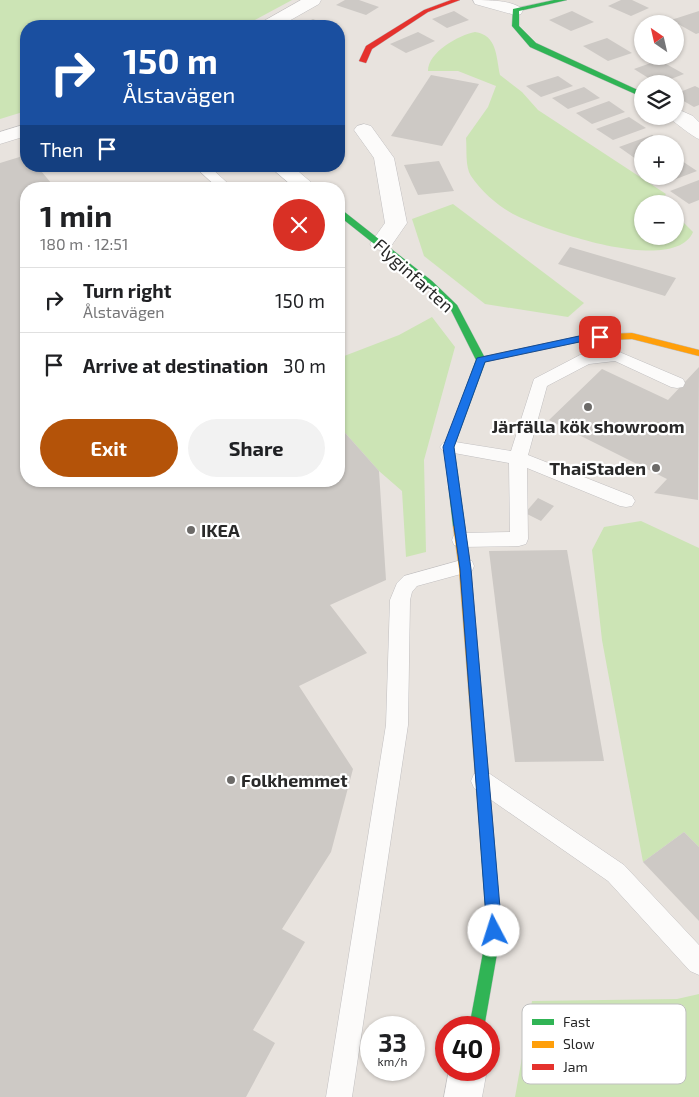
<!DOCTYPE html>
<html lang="en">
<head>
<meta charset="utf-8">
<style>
	body { margin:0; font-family:"Exo 2",sans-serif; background:#f2f2f2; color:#202124; height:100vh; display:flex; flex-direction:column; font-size:19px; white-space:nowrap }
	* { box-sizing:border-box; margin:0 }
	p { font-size:16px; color:#757577 }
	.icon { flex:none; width:28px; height:28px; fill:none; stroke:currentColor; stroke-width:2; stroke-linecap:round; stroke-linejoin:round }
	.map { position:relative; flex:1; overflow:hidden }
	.side { position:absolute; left:20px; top:182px; width:325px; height:305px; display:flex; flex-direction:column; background:#fff; border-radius:20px; box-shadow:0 1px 4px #0004 }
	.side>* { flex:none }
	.top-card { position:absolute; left:20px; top:20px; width:325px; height:152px; border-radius:20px; box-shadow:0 1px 4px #0004; background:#1a4fa0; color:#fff; overflow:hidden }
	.needle { width:32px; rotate:326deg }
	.buttons { position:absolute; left:634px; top:15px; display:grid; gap:10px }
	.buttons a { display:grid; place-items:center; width:50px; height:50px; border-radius:50%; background:#fff; box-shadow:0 1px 4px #0004; font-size:25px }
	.speed { position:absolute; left:360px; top:1016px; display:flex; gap:10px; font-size:25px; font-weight:700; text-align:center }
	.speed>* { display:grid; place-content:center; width:65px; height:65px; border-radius:50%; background:#fff; box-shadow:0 1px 4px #0004; line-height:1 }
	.speed small { font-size:12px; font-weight:400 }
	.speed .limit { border:8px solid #d22; background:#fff; color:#111 }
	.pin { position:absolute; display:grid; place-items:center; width:42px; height:42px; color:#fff; margin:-21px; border-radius:10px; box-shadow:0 2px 8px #0006 }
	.me { position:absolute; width:55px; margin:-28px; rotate:355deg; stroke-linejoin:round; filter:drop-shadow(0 0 4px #0008) }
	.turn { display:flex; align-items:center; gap:18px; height:105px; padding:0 20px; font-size:22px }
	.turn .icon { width:65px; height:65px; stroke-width:2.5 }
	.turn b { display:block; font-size:35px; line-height:42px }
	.then { display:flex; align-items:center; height:48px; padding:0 20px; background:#0003; gap:10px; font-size:19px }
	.round { display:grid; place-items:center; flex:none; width:52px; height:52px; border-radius:26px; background:#f2f2f2 }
	.head { display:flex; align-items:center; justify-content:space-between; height:85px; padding:0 20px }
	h1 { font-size:30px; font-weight:700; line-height:38px }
	.cta { display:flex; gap:10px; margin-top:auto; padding:10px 20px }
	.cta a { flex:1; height:58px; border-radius:30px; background:#b45309; color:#fff; font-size:20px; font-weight:700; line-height:58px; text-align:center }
	.cta a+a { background:#f2f2f2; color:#202124 }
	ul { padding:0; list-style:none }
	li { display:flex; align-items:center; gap:15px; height:65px; padding:0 20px; border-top:1px solid #e0e0e0 }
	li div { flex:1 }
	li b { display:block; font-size:19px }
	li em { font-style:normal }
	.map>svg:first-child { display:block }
</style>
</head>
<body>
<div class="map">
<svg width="699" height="1097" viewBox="0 0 699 1097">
	<rect width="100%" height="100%" fill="#e8e3de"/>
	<!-- green -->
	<g fill="#cce4b5">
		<path d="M0,0H292L244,26H26V111L0,119Z"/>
		<path d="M475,32C497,35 496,56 500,75L522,92L538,110L666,194L662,199L665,204H642V236H675V214L693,232C674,276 544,230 513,214C497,205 482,192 471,176C465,167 467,149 466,138L488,107L496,86L458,71H428C428,52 459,35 475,32Z"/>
		<path d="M453,204L584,303L568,317L485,304L424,256L412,219Z"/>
		<path d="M432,317L455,347L424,460L426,552L406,557L402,491L379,471L339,426V358L399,335Z"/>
		<path d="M641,521L699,548V847L684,832L643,862L602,640L592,550L604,527Z"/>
		<path d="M699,994V1097H515L532,1001L677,999Z"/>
	</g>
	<!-- building -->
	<g fill="#cdc9c5">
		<path d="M345,0H359L379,7L366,15L336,5Z"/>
		<path d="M621,0H632L649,8L631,16L608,6Z"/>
		<path d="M454,11L469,20L447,28L432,19Z"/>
		<path d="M572,11L594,22L571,31L549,20Z"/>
		<path d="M699,11V33L696,34L671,20Z"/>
		<path d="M313,19L329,26H298Z"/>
		<path d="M418,32L435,41L406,53L390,44Z"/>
		<path d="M607,38L632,53L608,61L583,46Z"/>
		<path d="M659,60L684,74L658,84L634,69Z"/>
		<path d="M431,75L479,84L442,146L391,136Z"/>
		<path d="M558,76L573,86L541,97L526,86Z"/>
		<path d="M695,86L699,88V105L694,107L675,96V94Z"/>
		<path d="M584,87L600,98L568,109L552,98Z"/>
		<path d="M609,101L625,112L592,124L576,113Z"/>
		<path d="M629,117L646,128L613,140L596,129Z"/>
		<path d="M652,135L665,144H642V157L636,159L619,147Z"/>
		<path d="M26,155V166H37L56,189H26V481H339V426L379,471L386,580L330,605L367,653L299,686L353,769L331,852L282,929L305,942L253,1030L275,1043L246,1097H0V163Z"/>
		<path d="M679,159L697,171L663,184L652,176H675V161Z"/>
		<path d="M439,161L454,191L418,195L404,165Z"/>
		<path d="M699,180V200L689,204L670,191Z"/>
		<path d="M570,247L676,278L665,296L558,264Z"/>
		<path d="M699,367L698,500L654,493L667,479L549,420L602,369L668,400Z"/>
		<path d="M538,498L554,506L541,521L525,513Z"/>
		<path d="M567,550L604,761L515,762L489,551Z"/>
		<path d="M684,832L699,847V921L643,862Z"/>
	</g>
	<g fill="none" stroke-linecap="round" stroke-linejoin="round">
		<!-- lane casing -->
		<g stroke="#c1bfc0" stroke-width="1">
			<g id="lane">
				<path d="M194,166H209L234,189H219Z"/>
				<path d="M617,351L683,379L685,383L683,387L677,388L671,387L615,361L589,364L547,386L528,455L632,496L635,501L632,506L626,507L620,506L527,468L528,539L526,544L519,546L461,547L454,545L452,540L454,535L461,533L510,532L509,463L443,451L440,447L443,443L449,441L511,451L534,379L580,355Z"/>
				<path d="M465,559L472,561L474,566L472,571L417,586L412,592L410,600L408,725L352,1097H326L386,725L390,600L397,583L404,576Z"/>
				<path d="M482,771L490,774L624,865L699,945V975L690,971L608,881L474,788L471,781L474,774Z"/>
			</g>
		</g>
		<!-- street casing -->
		<g stroke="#c1bfc0" stroke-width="1">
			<g id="street">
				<path d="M301,0H321L319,4L280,26H259L262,22Z"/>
				<path d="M473,0C486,0 515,0 523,10L521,14L515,15L475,4Z"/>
				<path d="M675,108L693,116L699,122V139C693,137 673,121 667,116H675Z"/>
				<path d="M26,124V136L0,144V132Z"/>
				<path d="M364,124L371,126L394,158L407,223L389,249L381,250L373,249L370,244L385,223L374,158L354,130L357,126Z"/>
				<path d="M269,166H292L319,189H296Z"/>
				<path d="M449,1070H487L482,1097H444Z"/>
			</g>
		</g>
		<!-- fast casing -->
		<g stroke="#c1bfc0" stroke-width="1">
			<g id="fast">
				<path d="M554,0H567L519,11V26L536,43L642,92V97L530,47L512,26L513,9Z"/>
				<path d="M339,210H342L432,281L457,305L486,360L454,447L465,526L463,529H455L453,526L444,447L476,360L450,308L426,285L339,216Z"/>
				<path d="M487,832L492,834L494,838L501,931L484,1028H469L487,931L480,838L482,834Z"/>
			</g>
		</g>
		<!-- slow casing -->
		<g stroke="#c1bfc0" stroke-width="1">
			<g id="slow">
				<path d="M632,333L699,350V356L632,339L584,341L481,363L476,360L481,357L584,335Z"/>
				<path d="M459,522L465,526L471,569L494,838L492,842L487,844L482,842L480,838L459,569L453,526Z"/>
			</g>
		</g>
		<!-- jam casing -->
		<g stroke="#c1bfc0" stroke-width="1">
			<path id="jam" d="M451,0H460L428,12L372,49L366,63L359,61L366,46L424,10Z"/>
		</g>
		<!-- lane -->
		<use href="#lane" fill="#fcfbfa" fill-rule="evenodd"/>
		<!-- street -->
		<use href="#street" fill="#fcfbfa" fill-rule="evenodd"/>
		<!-- fast -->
		<use href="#fast" fill="#30b455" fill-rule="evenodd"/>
		<!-- slow -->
		<use href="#slow" fill="#ff9f0a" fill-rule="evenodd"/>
		<!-- jam -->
		<use href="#jam" fill="#e5322d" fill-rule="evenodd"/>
	</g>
	<!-- route -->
	<path fill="#1a73e8" stroke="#114b97" d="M600,334L603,335V340L584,341L485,362L454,447L471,569L502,931L499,936L494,938L489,936L487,931L460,569L443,447L477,358L584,335Z"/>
	<!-- markers -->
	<g fill="#6c6a68" stroke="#fff" stroke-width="2">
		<circle cx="588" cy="407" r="5"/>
		<circle cx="656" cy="468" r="5"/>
		<circle cx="191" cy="530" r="5"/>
		<circle cx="231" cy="780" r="5"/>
	</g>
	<g text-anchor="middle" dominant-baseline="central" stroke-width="4.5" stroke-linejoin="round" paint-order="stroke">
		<!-- street labels -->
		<g font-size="18" fill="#292929" stroke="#fff">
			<text transform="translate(414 275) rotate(42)">Flyginfarten</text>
		</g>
		<!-- poi labels -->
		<g font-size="18" font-weight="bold" fill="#292929" stroke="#fff" text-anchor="start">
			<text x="588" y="426" text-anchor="middle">Järfälla kök showroom</text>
			<text x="646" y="468" text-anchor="end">ThaiStaden</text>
			<text x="201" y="530">IKEA</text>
			<text x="241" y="780">Folkhemmet</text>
		</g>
	</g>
	<!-- legend -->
	<rect x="522" y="1004" width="164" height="80" rx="8" fill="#fff" stroke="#bfbfbf" stroke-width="1"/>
	<rect x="532" y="1019" width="22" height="6" fill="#30b455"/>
	<rect x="532" y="1041" width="22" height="7" fill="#ff9f0a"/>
	<rect x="532" y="1064" width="22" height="6" fill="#e5322d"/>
	<g font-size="14" fill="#292929">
		<text x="563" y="1027">Fast</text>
		<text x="563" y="1049">Slow</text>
		<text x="563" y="1072">Jam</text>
	</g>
</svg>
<div class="buttons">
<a><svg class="needle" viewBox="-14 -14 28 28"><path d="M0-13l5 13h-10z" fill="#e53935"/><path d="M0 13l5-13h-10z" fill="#757577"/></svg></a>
<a><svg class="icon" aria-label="layers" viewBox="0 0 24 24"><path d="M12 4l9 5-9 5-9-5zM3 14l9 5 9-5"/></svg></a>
<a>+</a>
<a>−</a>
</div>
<div class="speed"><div>33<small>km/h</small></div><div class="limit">40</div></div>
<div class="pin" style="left:600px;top:337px;background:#d93025"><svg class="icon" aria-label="arrive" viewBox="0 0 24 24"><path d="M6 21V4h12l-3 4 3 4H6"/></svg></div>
<svg class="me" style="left:494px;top:931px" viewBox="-20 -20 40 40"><circle r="19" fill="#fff"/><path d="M0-13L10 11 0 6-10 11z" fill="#1a73e8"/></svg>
<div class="top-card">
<div class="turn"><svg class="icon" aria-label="right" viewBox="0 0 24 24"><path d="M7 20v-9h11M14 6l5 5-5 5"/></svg><div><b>150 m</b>Ålstavägen</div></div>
<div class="then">Then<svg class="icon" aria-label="arrive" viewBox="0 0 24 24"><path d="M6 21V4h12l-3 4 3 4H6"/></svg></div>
</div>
<section class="side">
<div class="head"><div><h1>1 min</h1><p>180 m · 12:51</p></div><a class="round" style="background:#d93025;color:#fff"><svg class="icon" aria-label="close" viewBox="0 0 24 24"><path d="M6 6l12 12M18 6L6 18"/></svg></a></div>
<ul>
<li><svg class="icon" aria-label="right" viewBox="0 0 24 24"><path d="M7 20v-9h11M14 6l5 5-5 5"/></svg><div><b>Turn right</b><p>Ålstavägen</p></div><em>150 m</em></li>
<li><svg class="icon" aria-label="arrive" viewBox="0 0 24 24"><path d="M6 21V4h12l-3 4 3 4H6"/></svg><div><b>Arrive at destination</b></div><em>30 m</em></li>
</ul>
<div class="cta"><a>Exit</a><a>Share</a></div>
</section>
</div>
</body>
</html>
